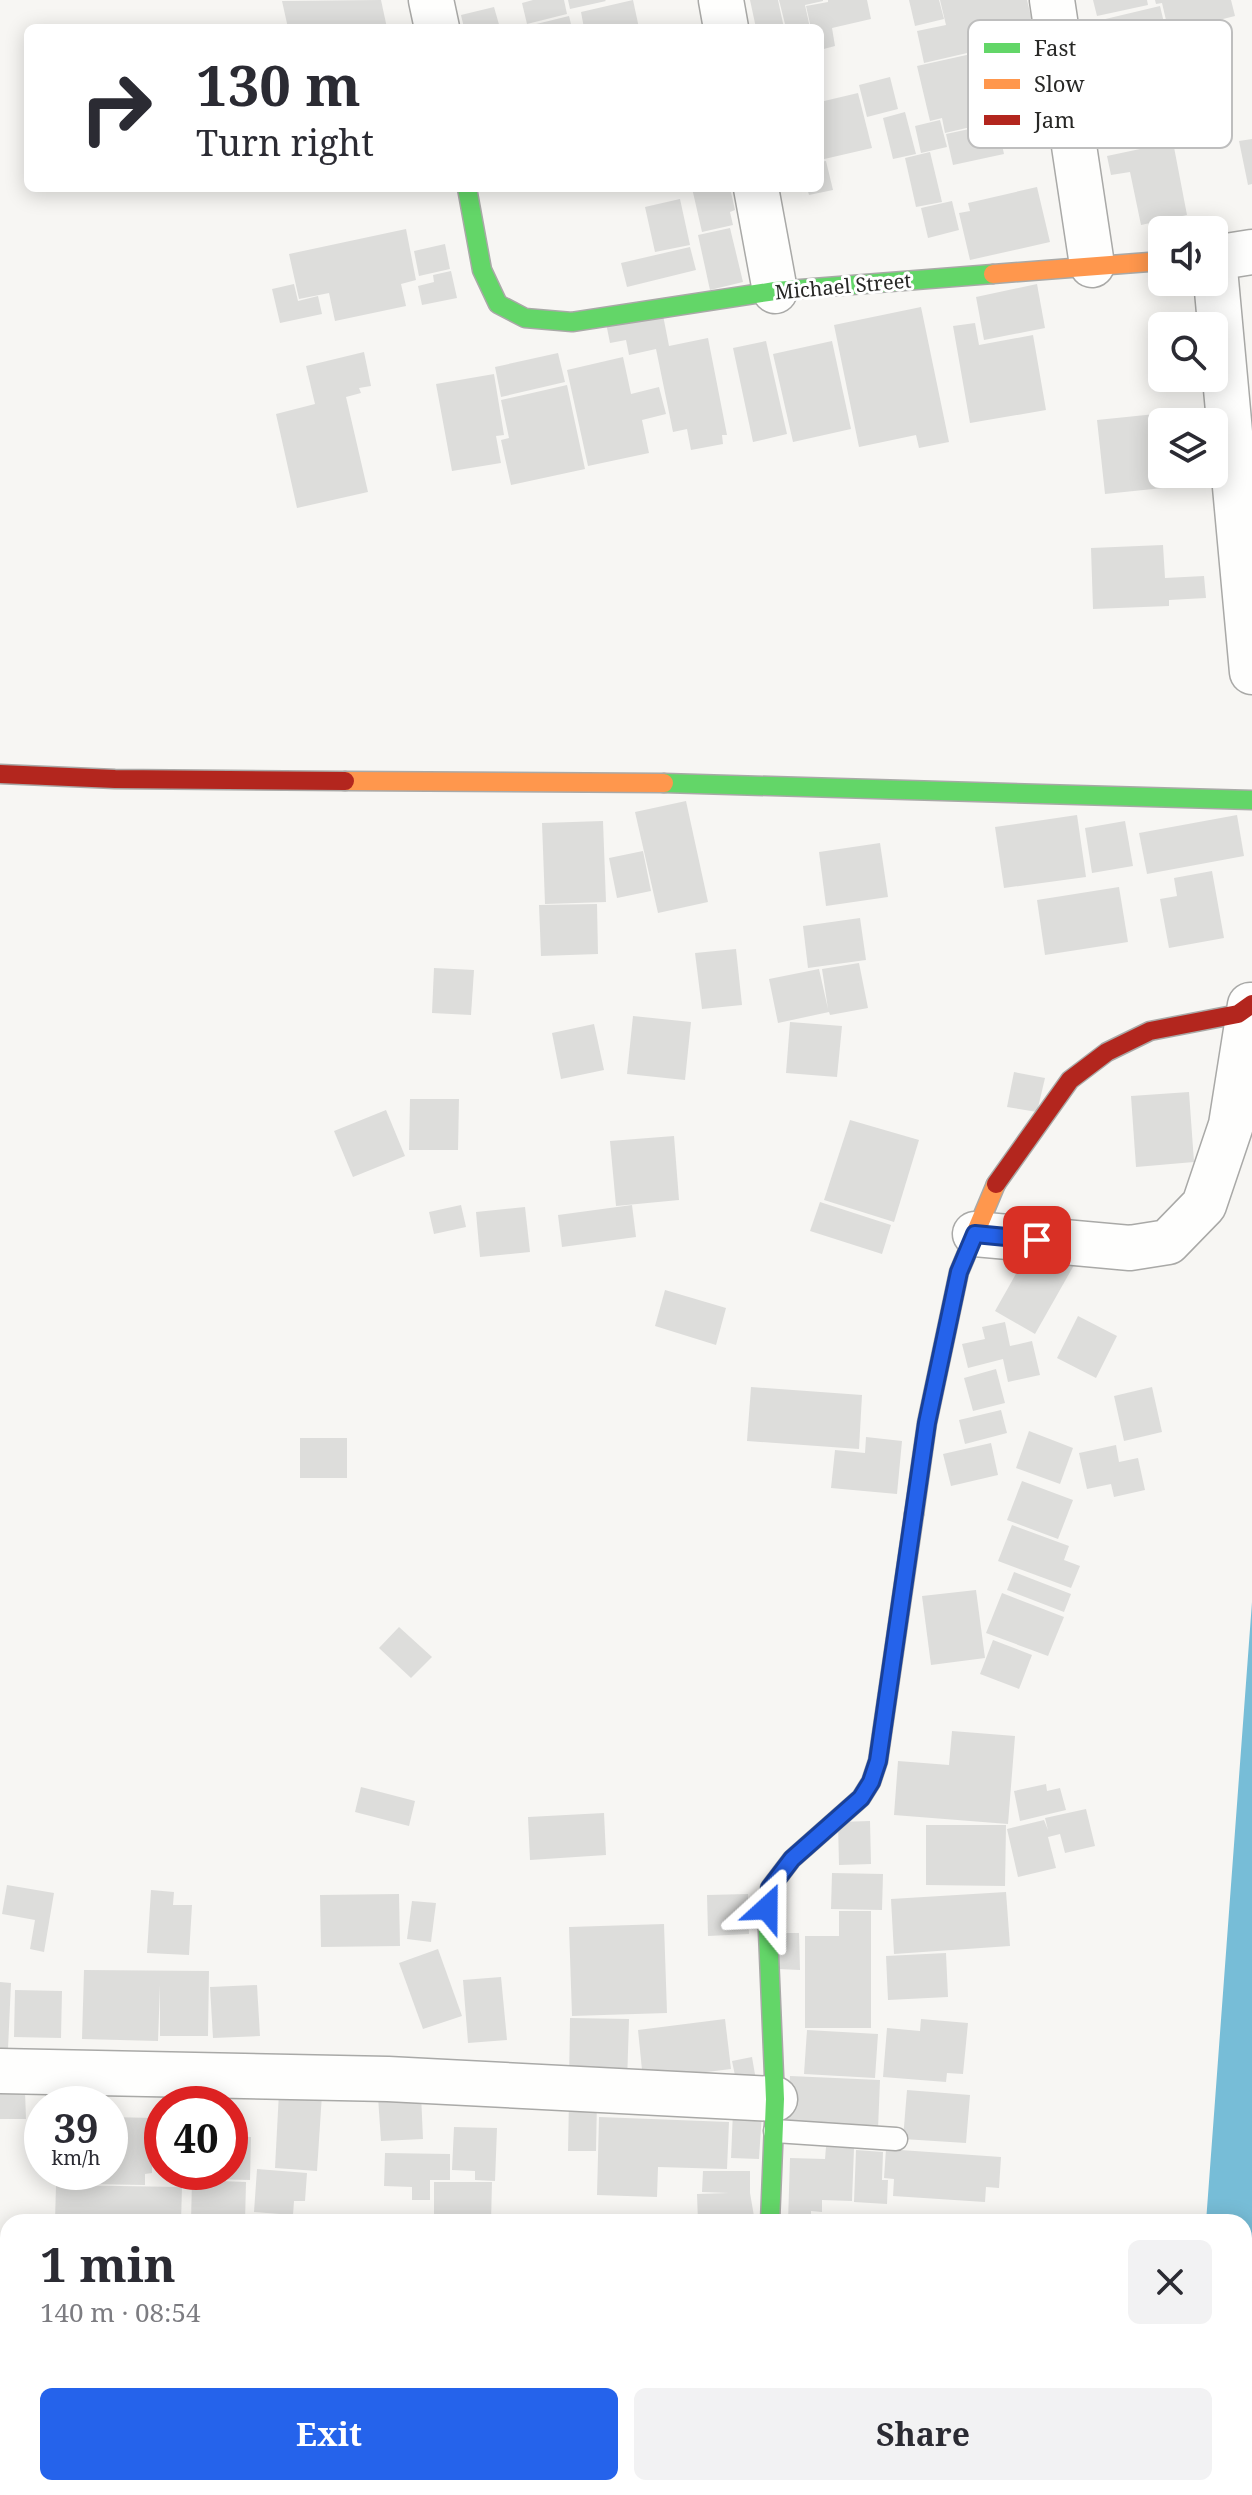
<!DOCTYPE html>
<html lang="en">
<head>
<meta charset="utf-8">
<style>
	body { margin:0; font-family:"Noto Serif",serif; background:#f2f2f3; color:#2b2b33; height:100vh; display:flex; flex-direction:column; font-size:30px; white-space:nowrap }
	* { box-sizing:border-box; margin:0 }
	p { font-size:26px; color:#7c7c81 }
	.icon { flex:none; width:44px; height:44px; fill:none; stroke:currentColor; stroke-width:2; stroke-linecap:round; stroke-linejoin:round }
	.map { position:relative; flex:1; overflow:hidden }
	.sheet { position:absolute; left:0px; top:2214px; width:1252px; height:282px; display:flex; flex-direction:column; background:#fff; border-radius:24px 24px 0 0; box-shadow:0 4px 20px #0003 }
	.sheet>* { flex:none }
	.banner { position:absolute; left:24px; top:24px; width:800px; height:168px; border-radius:12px; box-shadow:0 4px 20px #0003; background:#fff; color:#2b2b33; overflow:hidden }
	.buttons { position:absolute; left:1148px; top:216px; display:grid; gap:16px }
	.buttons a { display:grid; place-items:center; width:80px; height:80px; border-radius:12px; background:#fff; box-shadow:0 4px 20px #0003; font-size:40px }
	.speed { position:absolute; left:24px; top:2086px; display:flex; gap:16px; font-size:40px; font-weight:700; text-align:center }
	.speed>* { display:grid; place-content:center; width:104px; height:104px; border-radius:50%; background:#fff; box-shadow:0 4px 20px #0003; line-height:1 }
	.speed small { font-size:20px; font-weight:400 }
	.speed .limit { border:12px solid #d22; background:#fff; color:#111 }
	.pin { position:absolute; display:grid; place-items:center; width:68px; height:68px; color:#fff; margin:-34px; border-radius:16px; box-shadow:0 4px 12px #0006 }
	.me { position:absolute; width:88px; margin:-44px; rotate:24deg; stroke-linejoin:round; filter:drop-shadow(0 0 6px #0008) }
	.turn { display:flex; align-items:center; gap:28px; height:168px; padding:0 40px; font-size:36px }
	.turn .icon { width:104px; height:104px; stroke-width:2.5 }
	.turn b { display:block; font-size:56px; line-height:68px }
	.round { display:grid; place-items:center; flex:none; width:84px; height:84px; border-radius:12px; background:#f2f2f3 }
	.headline { display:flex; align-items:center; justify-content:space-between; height:136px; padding:0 40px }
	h1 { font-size:48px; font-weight:700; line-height:60px }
	.action { display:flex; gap:16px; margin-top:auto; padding:16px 40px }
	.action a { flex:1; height:92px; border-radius:12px; background:#2563eb; color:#fff; font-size:32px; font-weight:700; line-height:92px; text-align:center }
	.action a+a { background:#f2f2f3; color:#2b2b33 }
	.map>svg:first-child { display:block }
</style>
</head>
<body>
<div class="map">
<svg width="1252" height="2495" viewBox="0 0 1252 2495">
	<rect width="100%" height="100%" fill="#f7f6f3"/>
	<!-- water -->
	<path fill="#77bdd7" d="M1252,1602V2495H1219L1218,2488H1244V2222H1206Z"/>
	<!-- building -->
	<g fill="#dddddb">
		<path d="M381,0L387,28H288L282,1Z"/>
		<path d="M533,0H564L567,14L527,24L522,3Z"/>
		<path d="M568,0H605L606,1L570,9Z"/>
		<path d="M633,0L639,28H584L581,12Z"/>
		<path d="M750,0H778L784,28H756Z"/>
		<path d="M779,0H823V1L805,5L810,28H786Z"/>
		<path d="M828,0H867L871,19L832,28L835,46L820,50V28H811L806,6L828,2Z"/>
		<path d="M909,0H939L944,19L915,26Z"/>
		<path d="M940,0H1027L1036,37L924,63L917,31L946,25Z"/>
		<path d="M1093,0H1147L1148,5L1097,16Z"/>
		<path d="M1155,0H1231L1235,16L1215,21L1219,38L1173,50L1162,3L1156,4Z"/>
		<path d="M1160,6L1174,64L1111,80L1097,21Z"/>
		<path d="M494,7L500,28H464L461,15Z"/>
		<path d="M569,16L572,28H525L524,27Z"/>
		<path d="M998,48L1014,117L945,133L942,118L930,121L917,66Z"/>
		<path d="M890,77L898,109L867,117L859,85Z"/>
		<path d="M858,93L872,148L820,160V102Z"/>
		<path d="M905,112L916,154L893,159L883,118Z"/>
		<path d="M940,120L947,147L921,153L915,126Z"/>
		<path d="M997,123L1004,154L953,165L946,134Z"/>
		<path d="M1252,139V184L1248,185L1239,141Z"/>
		<path d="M1173,142L1187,215L1141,225L1130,172L1111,175L1107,156Z"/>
		<path d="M930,152L942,202L916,207L905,158Z"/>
		<path d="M826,161L833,190L809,195L807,188H820V162Z"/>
		<path d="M1037,187L1050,242L970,260L959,213L970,211L968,203Z"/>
		<path d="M692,188H730L735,210L730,212L733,225L702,232Z"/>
		<path d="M680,199L690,245L655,252L645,207Z"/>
		<path d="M952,201L959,230L928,238L921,208Z"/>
		<path d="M730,228L743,282L710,290L698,235Z"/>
		<path d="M406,229L416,280L401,284L406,306L335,321L329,293L299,299L289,254Z"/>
		<path d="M445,244L450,269L419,276L414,251Z"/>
		<path d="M690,247L696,270L627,287L621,263Z"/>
		<path d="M451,271L457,298L422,305L418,286L434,282L433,275Z"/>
		<path d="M294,284L298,301L318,296L322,314L280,323L272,289Z"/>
		<path d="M1037,284L1045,328L984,340L976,297Z"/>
		<path d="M921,307L949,442L919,448L916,435L859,447L834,325Z"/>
		<path d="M662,310L669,346L708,338L727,435H722L723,444L691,450L687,429L673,432L656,349L629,355L626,340L610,343L606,323Z"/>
		<path d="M975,323L979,345L1033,335L1046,410L970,423L953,326Z"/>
		<path d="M766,341L787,434L753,442L733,348Z"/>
		<path d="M832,341L851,429L793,442L773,354Z"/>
		<path d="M364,352L371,386L359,388L361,393L346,397L368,492L297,508L276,414L315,404L306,366Z"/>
		<path d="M558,353L565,382L501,397L495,367Z"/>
		<path d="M623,357L631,394L659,387L666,414L642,420L649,453L588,466L567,370Z"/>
		<path d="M494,374L504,435L496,436L501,463L452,471L436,384Z"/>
		<path d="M567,385L585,469L511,485L501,440L509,438L501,400Z"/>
		<path d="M1175,412L1176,422H1162V474H1181L1182,486L1105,494L1097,420Z"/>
		<path d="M1163,545L1165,578L1204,576L1206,598L1169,600V606L1093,609L1091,548Z"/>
		<path d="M686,801L708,902L658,913L635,812Z"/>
		<path d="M1077,815L1086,877L1004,888L995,827Z"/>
		<path d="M1237,815L1244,856L1147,874L1139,833Z"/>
		<path d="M603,821L606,902L545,904L542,823Z"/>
		<path d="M1125,821L1133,866L1092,873L1085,828Z"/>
		<path d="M880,843L888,897L826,906L819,852Z"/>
		<path d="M643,851L651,891L617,898L609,858Z"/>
		<path d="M1212,871L1224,938L1169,948L1160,899L1177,896L1174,878Z"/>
		<path d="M1119,887L1128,942L1045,955L1037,900Z"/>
		<path d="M597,904L598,954L541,956L539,905Z"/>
		<path d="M860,918L866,960L808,968L803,926Z"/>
		<path d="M736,949L742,1005L702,1009L695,953Z"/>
		<path d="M859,963L868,1008L830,1015L829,1012L778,1023L769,979L819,969L828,1009L822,969Z"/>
		<path d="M434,968L474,970L471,1015L432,1013Z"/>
		<path d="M633,1016L691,1022L685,1080L627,1074Z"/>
		<path d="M790,1022L842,1026L837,1077L786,1073Z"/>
		<path d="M594,1024L604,1070L561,1079L552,1033Z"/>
		<path d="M1014,1072L1045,1078L1037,1112L1007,1107Z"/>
		<path d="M1189,1092L1194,1162L1136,1167L1131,1096Z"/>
		<path d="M410,1099H459L458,1150H409Z"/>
		<path d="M386,1110L405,1156L353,1177L334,1131Z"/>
		<path d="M850,1120L919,1140L894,1222L824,1200Z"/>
		<path d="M674,1136L679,1200L616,1206L610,1141Z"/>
		<path d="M820,1202L891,1225L882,1254L810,1231Z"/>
		<path d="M461,1205L466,1227L434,1234L429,1212Z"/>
		<path d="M632,1205L636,1237L562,1247L558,1215Z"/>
		<path d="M525,1207L530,1252L480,1257L476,1212Z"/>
		<path d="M1038,1235L1078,1258L1035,1334L995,1311Z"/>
		<path d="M665,1290L726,1308L716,1345L655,1326Z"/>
		<path d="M1078,1316L1117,1336L1096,1378L1057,1358Z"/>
		<path d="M1005,1322L1010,1346L1032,1341L1040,1375L1008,1382L1003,1359L968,1368L962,1344L985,1339L982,1327Z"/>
		<path d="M996,1369L1005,1403L973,1411L964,1378Z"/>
		<path d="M751,1387L862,1395L859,1449L747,1441Z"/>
		<path d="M1152,1387L1162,1432L1124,1441L1114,1396Z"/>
		<path d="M1001,1410L1007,1433L965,1444L959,1420Z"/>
		<path d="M1029,1431L1073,1448L1060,1484L1016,1468Z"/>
		<path d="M866,1437L902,1441L897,1494L831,1488L835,1450L865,1453Z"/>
		<rect x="300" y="1438" width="47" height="40"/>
		<path d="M991,1443L998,1475L951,1486L943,1454Z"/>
		<path d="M1116,1445L1119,1462L1138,1458L1145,1490L1114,1497L1111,1484L1087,1489L1079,1453Z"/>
		<path d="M1022,1481L1073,1500L1058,1539L1007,1520Z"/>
		<path d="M1012,1525L1069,1546L1064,1560L1080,1566L1071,1588L998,1561Z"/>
		<path d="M1014,1572L1071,1594L1064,1612L1007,1590Z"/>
		<path d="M976,1590L985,1658L931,1665L922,1596Z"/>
		<path d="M1002,1593L1064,1617L1048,1656L986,1633Z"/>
		<path d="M399,1627L432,1657L411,1678L379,1648Z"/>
		<path d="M993,1640L1032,1655L1019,1689L980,1674Z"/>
		<path d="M952,1731L1015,1736L1008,1824L894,1815L898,1761L949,1765Z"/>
		<path d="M1046,1784L1047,1791L1060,1788L1066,1810L1020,1821L1014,1791Z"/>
		<path d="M361,1787L415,1801L409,1826L355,1812Z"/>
		<path d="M1086,1809L1095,1846L1065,1853L1060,1834L1048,1837L1056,1868L1018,1877L1007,1829L1044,1820L1048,1830L1045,1818Z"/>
		<path d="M604,1813L606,1855L530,1860L528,1817Z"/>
		<path d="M870,1821L871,1864L839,1865L838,1822Z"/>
		<path d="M926,1825H1006L1005,1886L926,1885Z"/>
		<path d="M832,1873L883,1874L882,1910L831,1909Z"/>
		<path d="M7,1885L54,1893L44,1952L30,1949L35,1920L2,1914Z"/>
		<path d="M151,1890L174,1892L173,1905H192L189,1955L147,1953Z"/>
		<path d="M1006,1892L1010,1946L894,1954L891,1899Z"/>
		<path d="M399,1894L400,1946L321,1947L320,1895Z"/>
		<path d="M748,1894L749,1934L708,1936L707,1895Z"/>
		<path d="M412,1901L436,1903L431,1942L407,1939Z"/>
		<path d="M839,1911H871V2028H805V1936H839Z"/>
		<path d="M664,1924L667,2013L572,2016L569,1927Z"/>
		<path d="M777,1933H799L800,1970L778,1969Z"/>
		<path d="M438,1949L462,2016L423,2029L399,1963Z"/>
		<path d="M946,1953L948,1997L888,2000L886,1956Z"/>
		<path d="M84,1970L209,1971L208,2036H160V1985L158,2041L82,2039Z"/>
		<path d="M501,1977L507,2040L468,2043L463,1980Z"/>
		<path d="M0,1982L11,1983L8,2049H0Z"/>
		<path d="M257,1985L260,2036L213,2038L210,1987Z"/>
		<path d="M15,1990L62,1991L61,2038L14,2037Z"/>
		<path d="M570,2018L629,2019L627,2084L569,2083Z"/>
		<path d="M725,2019L731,2069L643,2080L638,2030Z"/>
		<path d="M921,2019L968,2023L963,2074L947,2073L946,2082L883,2077L887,2028L920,2031Z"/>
		<path d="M807,2030L878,2034L875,2078L804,2074Z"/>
		<path d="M752,2057L758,2092L739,2095L732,2061Z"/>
		<path d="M790,2076L880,2080L878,2129L787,2126Z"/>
		<path d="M163,2082L211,2083V2104H162Z"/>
		<path d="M84,2088V2104H45V2089Z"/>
		<path d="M907,2090L970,2095L966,2143L903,2139Z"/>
		<path d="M25,2091L26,2119H0V2092Z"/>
		<path d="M279,2092L322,2094L317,2171L275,2168Z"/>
		<path d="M421,2094L423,2139L381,2141L378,2097Z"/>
		<path d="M569,2099H597L596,2151H568Z"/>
		<path d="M733,2111L762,2112L759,2159L731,2158Z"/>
		<path d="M110,2117L153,2118L152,2173L145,2174V2185L86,2184V2172H110Z"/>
		<path d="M599,2117L729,2122L727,2169L658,2167L657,2197L597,2195Z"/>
		<path d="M454,2127L497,2128L495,2181L475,2180V2171L452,2170Z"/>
		<path d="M230,2136L251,2137L250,2180L211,2179V2172H230Z"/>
		<path d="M826,2147L854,2148L852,2201L822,2200V2212L811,2211V2222H788L790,2158L825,2159Z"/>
		<path d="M886,2149L1001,2157L999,2188L986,2187L985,2202L893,2196L894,2179L884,2178Z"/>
		<path d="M856,2150L883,2152L882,2180H888L887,2204L854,2202Z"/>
		<path d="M385,2153L450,2154V2180H430V2200H412V2187L384,2186Z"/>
		<path d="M257,2169L307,2173L305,2201H294L293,2215L254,2212Z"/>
		<path d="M703,2171H750V2193L755,2222H698L697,2194L729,2193L702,2192Z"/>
		<path d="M192,2180L246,2182L245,2222H191Z"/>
		<path d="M434,2182H492L491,2222H434Z"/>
		<path d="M56,2185L182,2187L181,2222H55Z"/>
	</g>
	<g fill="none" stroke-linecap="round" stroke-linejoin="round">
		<!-- lane casing -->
		<g stroke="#a9a9a7" stroke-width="25">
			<path id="lane" d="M775,2131L896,2139"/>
		</g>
		<!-- street casing -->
		<g stroke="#a9a9a7" stroke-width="47">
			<g id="street">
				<path d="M431,0L437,28"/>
				<path d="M721,0L726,28"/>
				<path d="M1052,0L1092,265"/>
				<path d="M756,188L775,291"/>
				<path d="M1214,258L1252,672"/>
				<path d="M1214,258L1252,252"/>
				<path d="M975,1234L1130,1248L1168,1242L1204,1205L1231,1125L1250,1005"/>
				<path d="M0,2071L388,2079L775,2099"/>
				<path d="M0,2272H8"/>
				<path d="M770,2488V2495"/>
			</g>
		</g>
		<!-- fast casing -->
		<g stroke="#a9a9a7" stroke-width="21">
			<g id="fast">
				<path d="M467,188L482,270L498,304L525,318L572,322L775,291L993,274"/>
				<path d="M664,783L1252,800"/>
				<path d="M770,2222L775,2099L767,1908L770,1888L792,1859L861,1798L871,1782L878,1761L914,1514"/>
			</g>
		</g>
		<!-- slow casing -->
		<g stroke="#a9a9a7" stroke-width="21">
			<g id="slow">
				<path d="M993,274L1162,261"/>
				<path d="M345,781L664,783"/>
				<path d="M914,1514L927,1423L959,1272L996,1184"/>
			</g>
		</g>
		<!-- jam casing -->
		<g stroke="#a9a9a7" stroke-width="21">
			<g id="jam">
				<path d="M0,774L115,779L345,781"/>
				<path d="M996,1184L1070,1080L1107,1052L1150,1031L1238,1014L1252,1004"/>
			</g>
		</g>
		<!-- lane -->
		<use href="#lane" stroke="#fefefd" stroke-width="22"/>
		<!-- street -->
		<use href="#street" stroke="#fefefd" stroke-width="44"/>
		<!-- fast -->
		<use href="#fast" stroke="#63d668" stroke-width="18"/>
		<!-- slow -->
		<use href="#slow" stroke="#ff974d" stroke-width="18"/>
		<!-- jam -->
		<use href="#jam" stroke="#b3261e" stroke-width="18"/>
	</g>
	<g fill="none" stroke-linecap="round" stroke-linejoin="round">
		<!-- route casing -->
		<g stroke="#184099" stroke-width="20">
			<path id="route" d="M767,1908L770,1888L792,1859L861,1798L871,1782L878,1761L927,1423L959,1272L975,1234L1037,1240"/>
		</g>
		<!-- route -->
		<use href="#route" stroke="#2563eb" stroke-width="14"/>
	</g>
	<g text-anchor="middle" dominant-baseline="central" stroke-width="6" stroke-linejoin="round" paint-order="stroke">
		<!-- street labels -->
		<g font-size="20" fill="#282826" stroke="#fff">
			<text transform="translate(843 286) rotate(-5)">Michael Street</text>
		</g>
	</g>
	<!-- legend -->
	<rect x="968" y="20" width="264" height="128" rx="12" fill="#fff" stroke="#bebebe" stroke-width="2"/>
	<rect x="984" y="43" width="36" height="10" fill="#63d668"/>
	<rect x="984" y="79" width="36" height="10" fill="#ff974d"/>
	<rect x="984" y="115" width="36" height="10" fill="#b3261e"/>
	<g font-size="22" fill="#282826">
		<text x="1034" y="56">Fast</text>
		<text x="1034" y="92">Slow</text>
		<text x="1034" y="128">Jam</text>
	</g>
</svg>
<div class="buttons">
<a><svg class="icon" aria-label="sound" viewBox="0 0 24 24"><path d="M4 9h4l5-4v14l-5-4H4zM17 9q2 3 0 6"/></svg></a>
<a><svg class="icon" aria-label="search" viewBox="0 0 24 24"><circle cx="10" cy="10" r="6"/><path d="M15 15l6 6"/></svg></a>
<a><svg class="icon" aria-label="layers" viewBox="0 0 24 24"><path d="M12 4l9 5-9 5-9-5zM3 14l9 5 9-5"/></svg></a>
</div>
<div class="speed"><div>39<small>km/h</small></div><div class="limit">40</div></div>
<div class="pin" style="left:1037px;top:1240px;background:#d93025"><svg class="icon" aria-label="arrive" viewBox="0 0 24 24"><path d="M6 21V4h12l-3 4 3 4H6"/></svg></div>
<svg class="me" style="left:767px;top:1908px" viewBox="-20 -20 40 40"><path d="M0-17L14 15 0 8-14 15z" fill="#2563eb" stroke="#fff" stroke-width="4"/></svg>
<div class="banner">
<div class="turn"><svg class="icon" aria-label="right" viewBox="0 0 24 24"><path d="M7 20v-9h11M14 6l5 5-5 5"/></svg><div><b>130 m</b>Turn right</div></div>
</div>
<section class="sheet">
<div class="headline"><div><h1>1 min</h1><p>140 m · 08:54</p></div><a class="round"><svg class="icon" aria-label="close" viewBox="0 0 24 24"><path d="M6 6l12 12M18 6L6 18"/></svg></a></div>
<div class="action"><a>Exit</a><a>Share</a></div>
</section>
</div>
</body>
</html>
